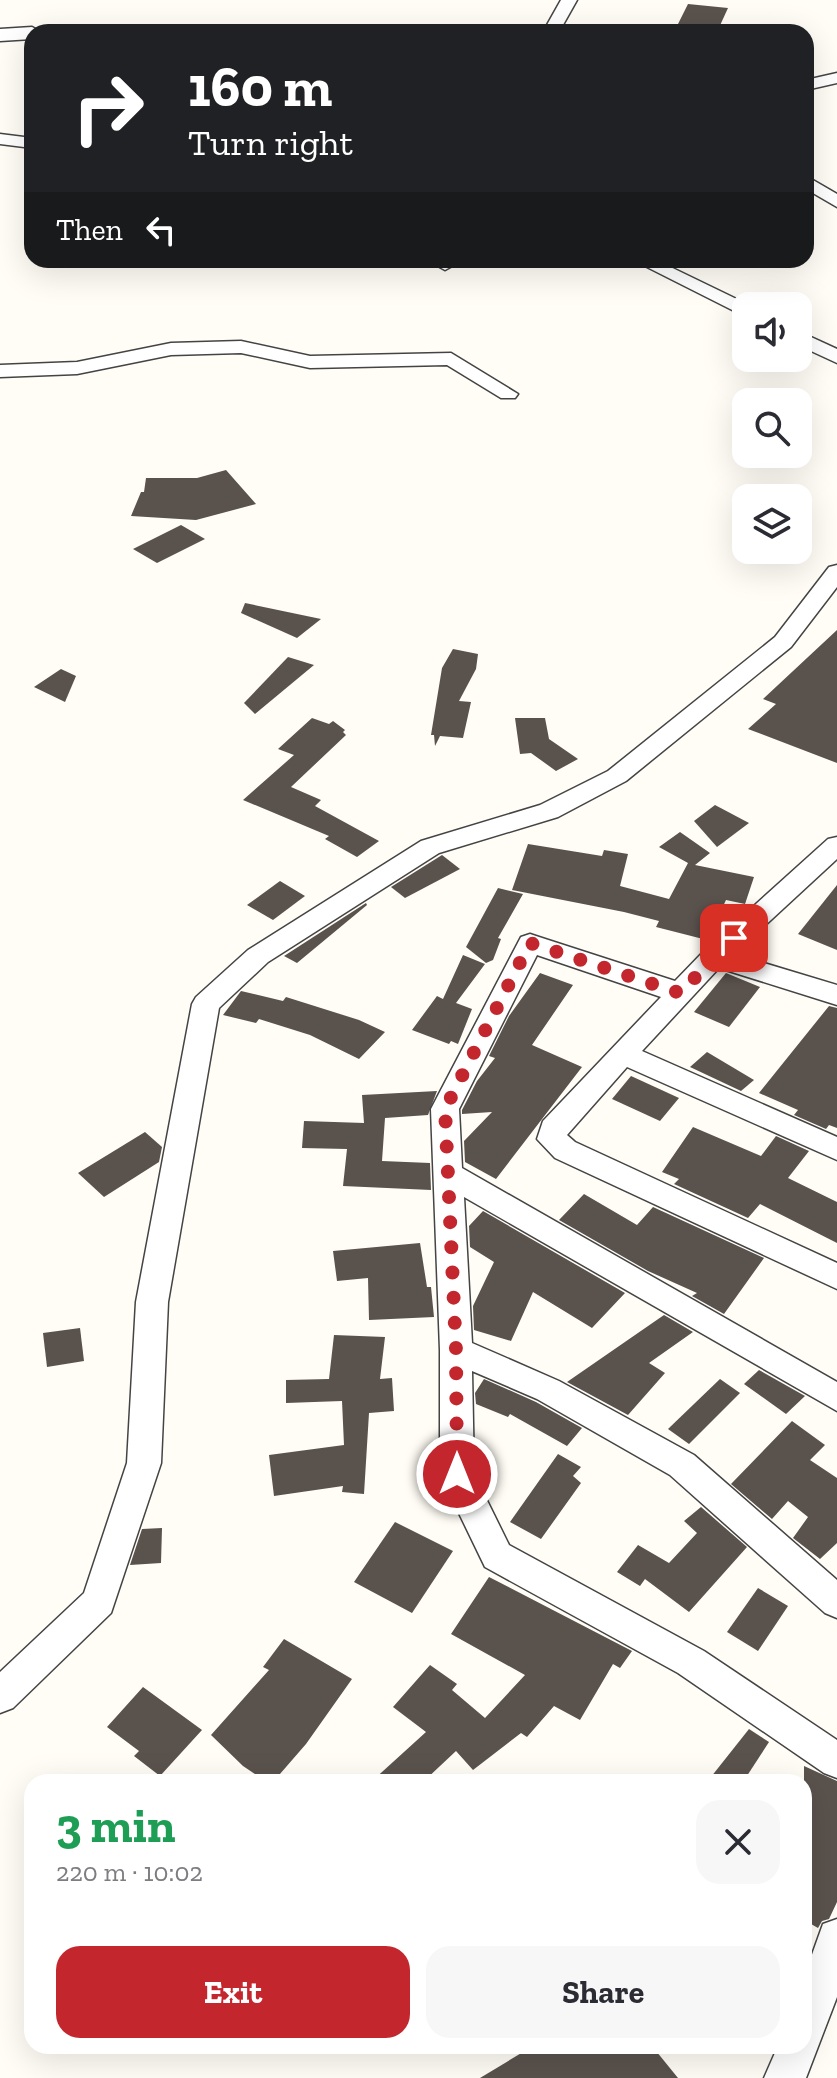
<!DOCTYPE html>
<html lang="en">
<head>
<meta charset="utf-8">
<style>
	body { margin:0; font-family:"Zilla Slab",serif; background:#f7f7f7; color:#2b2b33; height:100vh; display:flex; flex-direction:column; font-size:30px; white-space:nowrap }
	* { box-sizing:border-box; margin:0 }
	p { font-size:26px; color:#7c7c81 }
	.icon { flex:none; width:44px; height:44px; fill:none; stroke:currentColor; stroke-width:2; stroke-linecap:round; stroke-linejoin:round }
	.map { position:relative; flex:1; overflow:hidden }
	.side { position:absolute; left:24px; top:1774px; width:788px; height:280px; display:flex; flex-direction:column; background:#fff; border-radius:24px; box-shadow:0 8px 32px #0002 }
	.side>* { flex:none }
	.hud { position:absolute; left:24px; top:24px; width:790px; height:244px; border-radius:24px; box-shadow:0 8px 32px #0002; background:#202124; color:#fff; overflow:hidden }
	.buttons { position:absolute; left:732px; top:292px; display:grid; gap:16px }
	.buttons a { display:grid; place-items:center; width:80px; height:80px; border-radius:16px; background:#fff; box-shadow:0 8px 32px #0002; font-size:40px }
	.pin { position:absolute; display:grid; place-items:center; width:68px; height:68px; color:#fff; margin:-34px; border-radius:16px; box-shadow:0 4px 12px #0006 }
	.me { position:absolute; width:88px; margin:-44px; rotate:0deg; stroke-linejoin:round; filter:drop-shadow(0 0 6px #0008) }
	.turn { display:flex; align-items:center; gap:28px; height:168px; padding:0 32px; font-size:36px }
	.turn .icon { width:104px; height:104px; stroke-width:2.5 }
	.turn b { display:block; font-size:56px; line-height:68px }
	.then { display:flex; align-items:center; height:76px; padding:0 32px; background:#0003; gap:16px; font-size:30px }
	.round { display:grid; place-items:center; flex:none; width:84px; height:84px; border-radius:24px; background:#f7f7f7 }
	.headline { display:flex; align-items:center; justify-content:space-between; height:136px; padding:0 32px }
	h1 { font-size:48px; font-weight:800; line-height:60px; color:#1e9e55 }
	.button { display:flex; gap:16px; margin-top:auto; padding:16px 32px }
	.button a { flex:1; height:92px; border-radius:24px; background:#c4262e; color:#fff; font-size:32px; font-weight:800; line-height:92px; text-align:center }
	.button a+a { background:#f7f7f7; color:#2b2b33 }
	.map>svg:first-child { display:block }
</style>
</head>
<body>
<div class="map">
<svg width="837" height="2078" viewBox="0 0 837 2078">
	<rect width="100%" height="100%" fill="#fffdf5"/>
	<!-- building -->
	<g fill="#5a524d">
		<path d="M688,4L728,8L717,32H674Z"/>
		<path d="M226,470L256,504L196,520L131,516L141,492H144L146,478H197Z"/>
		<path d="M181,525L205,539L157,563L133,549Z"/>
		<path d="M245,603L321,619L297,638L241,613Z"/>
		<path d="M837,630V763L748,729L776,704L763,699Z"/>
		<path d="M453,649L478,654L476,669L459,701L471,702L463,738L440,736L435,746L434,735H431L442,668Z"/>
		<path d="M288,657L314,665L255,714L244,703Z"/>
		<path d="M61,669L76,676L65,702L34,687Z"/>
		<path d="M312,718L329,724L333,721L345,730L343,732L346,735L291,787L321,800L315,806L379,841L357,857L325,839L329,836L243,800L294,755L278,749Z"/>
		<path d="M515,718H545L549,739L578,759L556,771L531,753L520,754Z"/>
		<path d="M715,805L749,823L717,847L694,821Z"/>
		<path d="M680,832L710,853L695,865L754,877L745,904L726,900L707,940L656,927L659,921L624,912L512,890L528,844L602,856L604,850L628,854L620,886L669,899L688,863L659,847Z"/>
		<path d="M442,855L460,869L405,898L391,887Z"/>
		<path d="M280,881L305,896L273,920L247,905Z"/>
		<path d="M837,885V950L798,934Z"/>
		<path d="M498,888L523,894L498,938L501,939L493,960L486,963L466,947Z"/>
		<path d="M366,903L367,905L297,963L284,956Z"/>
		<path d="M463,955L485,964L456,1003L472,1009L458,1044L451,1041L449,1044L412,1030L437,996L443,999Z"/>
		<path d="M540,973L573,985L532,1045L582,1067L496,1179L465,1162L464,1141L492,1112L462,1114V1110L477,1081L495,1058L489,1056L509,1016Z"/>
		<path d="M726,973L760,987L729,1027L694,1012Z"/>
		<path d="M241,991L283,1001L286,997L359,1020L385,1032L359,1059L310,1035L259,1019L256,1023L223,1015Z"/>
		<path d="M829,1006L837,1008V1128L829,1125L826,1129L794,1115L798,1110L759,1093Z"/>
		<path d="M707,1052L754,1080L741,1091L690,1067Z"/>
		<path d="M631,1076L679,1098L660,1121L612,1099Z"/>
		<path d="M437,1091L428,1115L385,1118L382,1161L430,1163L431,1190L343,1186L347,1149L302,1148L304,1121L364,1123L362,1095Z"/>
		<path d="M693,1127L761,1156L776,1136L809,1151L788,1178L837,1202V1243L760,1204L748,1218L674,1184L679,1179L662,1172Z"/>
		<path d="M145,1132L162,1147L159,1162L104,1197L78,1173Z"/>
		<path d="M584,1194L637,1225L653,1207L764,1258L724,1314L692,1296L697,1293L648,1271L559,1220Z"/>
		<path d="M483,1211L625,1293L592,1328L533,1292L511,1341L474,1330L473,1306L494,1262L470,1247L469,1226Z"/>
		<path d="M420,1243L427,1287H431L434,1317L369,1320L368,1278L337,1281L333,1251Z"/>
		<path d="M664,1315L693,1332L649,1363L665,1373L628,1415L567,1382Z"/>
		<path d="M80,1328L84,1361L47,1367L43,1333Z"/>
		<path d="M334,1335L385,1337L380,1379L392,1378L394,1411L369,1413L364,1494L342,1492L343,1486L274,1496L269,1455L344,1445L342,1401L286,1403V1380L329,1379Z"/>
		<path d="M759,1370L805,1396L786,1414L744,1384Z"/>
		<path d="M484,1379L536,1402L582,1428L567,1446L510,1414L508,1417L476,1404L475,1393Z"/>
		<path d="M720,1379L740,1393L689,1444L668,1429Z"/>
		<path d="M792,1421L825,1445L810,1460L837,1478V1543L820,1559L793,1538L808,1517L788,1501L772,1519L731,1484Z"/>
		<path d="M558,1454L581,1467L573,1476L581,1483L541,1539L510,1522Z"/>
		<path d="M701,1507L747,1547L689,1612L645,1579L640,1586L617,1572L638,1545L669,1563L697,1533L684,1521Z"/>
		<path d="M395,1522L453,1551L412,1613L354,1582Z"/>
		<path d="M162,1528L161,1563L130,1565L142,1529Z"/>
		<path d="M489,1577L632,1651L620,1668L613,1664L580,1720L554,1706L527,1737L521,1733L473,1770L456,1751L423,1782H371L426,1732L393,1707L430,1665L457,1684L452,1690L485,1718L525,1675L451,1634Z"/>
		<path d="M758,1588L788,1606L758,1651L727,1632Z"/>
		<path d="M284,1639L352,1679L306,1744L273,1782H267L243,1766L211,1735L269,1670L263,1667Z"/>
		<path d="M143,1687L202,1730L160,1776L134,1756L139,1751L107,1727Z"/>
		<path d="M749,1729L769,1742L743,1782H707Z"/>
		<path d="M804,1766L837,1781V1902L829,1919L822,1921L818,1928L804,1920Z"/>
		<path d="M533,2046H652L678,2078H480Z"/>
	</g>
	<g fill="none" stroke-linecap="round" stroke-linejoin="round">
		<!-- minor casing -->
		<g stroke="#444" stroke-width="3">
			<g id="minor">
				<path d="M561,0H577L559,32H543Z"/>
				<path d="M837,73V83L806,90V80Z"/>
				<path d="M0,134L32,138V148L0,144Z"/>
				<path d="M806,176L837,194V207L806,189Z"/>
				<path d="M427,260H449L454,265L445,270Z"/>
				<path d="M633,260H656L751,306H746V317Z"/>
				<path d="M798,331L837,349V363L798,345Z"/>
				<path d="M241,341L310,356L451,353L518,394L515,398H501L447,365L310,368L241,353L171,355L77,374L0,377V365L77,362L171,343Z"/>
				<path d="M837,565V587L791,647L626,781L558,817L439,853L268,962L219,1008L168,1302L161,1463L111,1613L13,1708L0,1713V1672L84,1593L127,1463L136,1302L192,1004L196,997L248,950L421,841L540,805L608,771L775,637L829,567Z"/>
				<path d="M837,837V859L734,954L837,985V1005L719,968L642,1051L837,1137V1160L627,1067L567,1135L575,1142L837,1263V1289L555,1158L537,1139L543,1121L661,997L537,955L459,1109L462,1168L837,1382V1411L464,1197L472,1343L559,1381L694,1455L837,1580V1618L825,1613L670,1475L537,1399L472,1371L474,1474L509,1545L704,1651L837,1740V1778L824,1773L678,1673L485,1567L440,1474V1350L431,1109L521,937L530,934L539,937L675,981L704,951L828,839Z"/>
				<path d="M837,1919V1997L806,2078H764L778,2046H804V1977L823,1924Z"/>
			</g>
		</g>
		<!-- tertiary casing -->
		<g stroke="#444" stroke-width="3">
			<g id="tertiary">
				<path d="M55,26H97L106,32H46Z"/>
				<path d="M32,27L41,32H32V39L0,41V29Z"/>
			</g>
		</g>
		<!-- minor -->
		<use href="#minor" fill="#fff" fill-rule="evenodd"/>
		<!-- tertiary -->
		<use href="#tertiary" fill="#fff" fill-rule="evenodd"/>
	</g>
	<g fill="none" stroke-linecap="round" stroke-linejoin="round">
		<!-- route -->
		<path stroke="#c4262e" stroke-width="14" stroke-dasharray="0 25.2" d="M457,1474L456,1350L445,1109L530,943L680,993L734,938"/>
	</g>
</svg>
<div class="buttons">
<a><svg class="icon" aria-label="sound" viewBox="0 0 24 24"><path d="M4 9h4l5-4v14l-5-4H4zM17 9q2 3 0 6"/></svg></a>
<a><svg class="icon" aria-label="search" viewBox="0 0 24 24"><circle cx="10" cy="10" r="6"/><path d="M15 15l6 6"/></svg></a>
<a><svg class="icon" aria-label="layers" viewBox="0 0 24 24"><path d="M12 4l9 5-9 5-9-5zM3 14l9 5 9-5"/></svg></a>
</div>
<div class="pin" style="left:734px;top:938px;background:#d93025"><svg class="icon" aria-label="arrive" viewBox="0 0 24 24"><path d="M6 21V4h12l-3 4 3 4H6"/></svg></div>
<svg class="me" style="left:457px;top:1474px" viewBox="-20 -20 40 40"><circle r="17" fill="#c4262e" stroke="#fff" stroke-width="3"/><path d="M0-11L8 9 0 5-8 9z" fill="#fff"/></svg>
<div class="hud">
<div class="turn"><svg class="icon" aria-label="right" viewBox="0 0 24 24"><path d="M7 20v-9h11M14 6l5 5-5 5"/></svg><div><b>160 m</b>Turn right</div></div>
<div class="then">Then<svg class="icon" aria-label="left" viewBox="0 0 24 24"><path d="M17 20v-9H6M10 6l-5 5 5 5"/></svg></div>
</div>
<section class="side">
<div class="headline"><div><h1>3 min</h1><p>220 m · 10:02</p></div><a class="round"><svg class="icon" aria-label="close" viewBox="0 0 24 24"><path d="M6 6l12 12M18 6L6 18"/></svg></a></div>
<div class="button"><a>Exit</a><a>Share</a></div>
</section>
</div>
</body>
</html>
